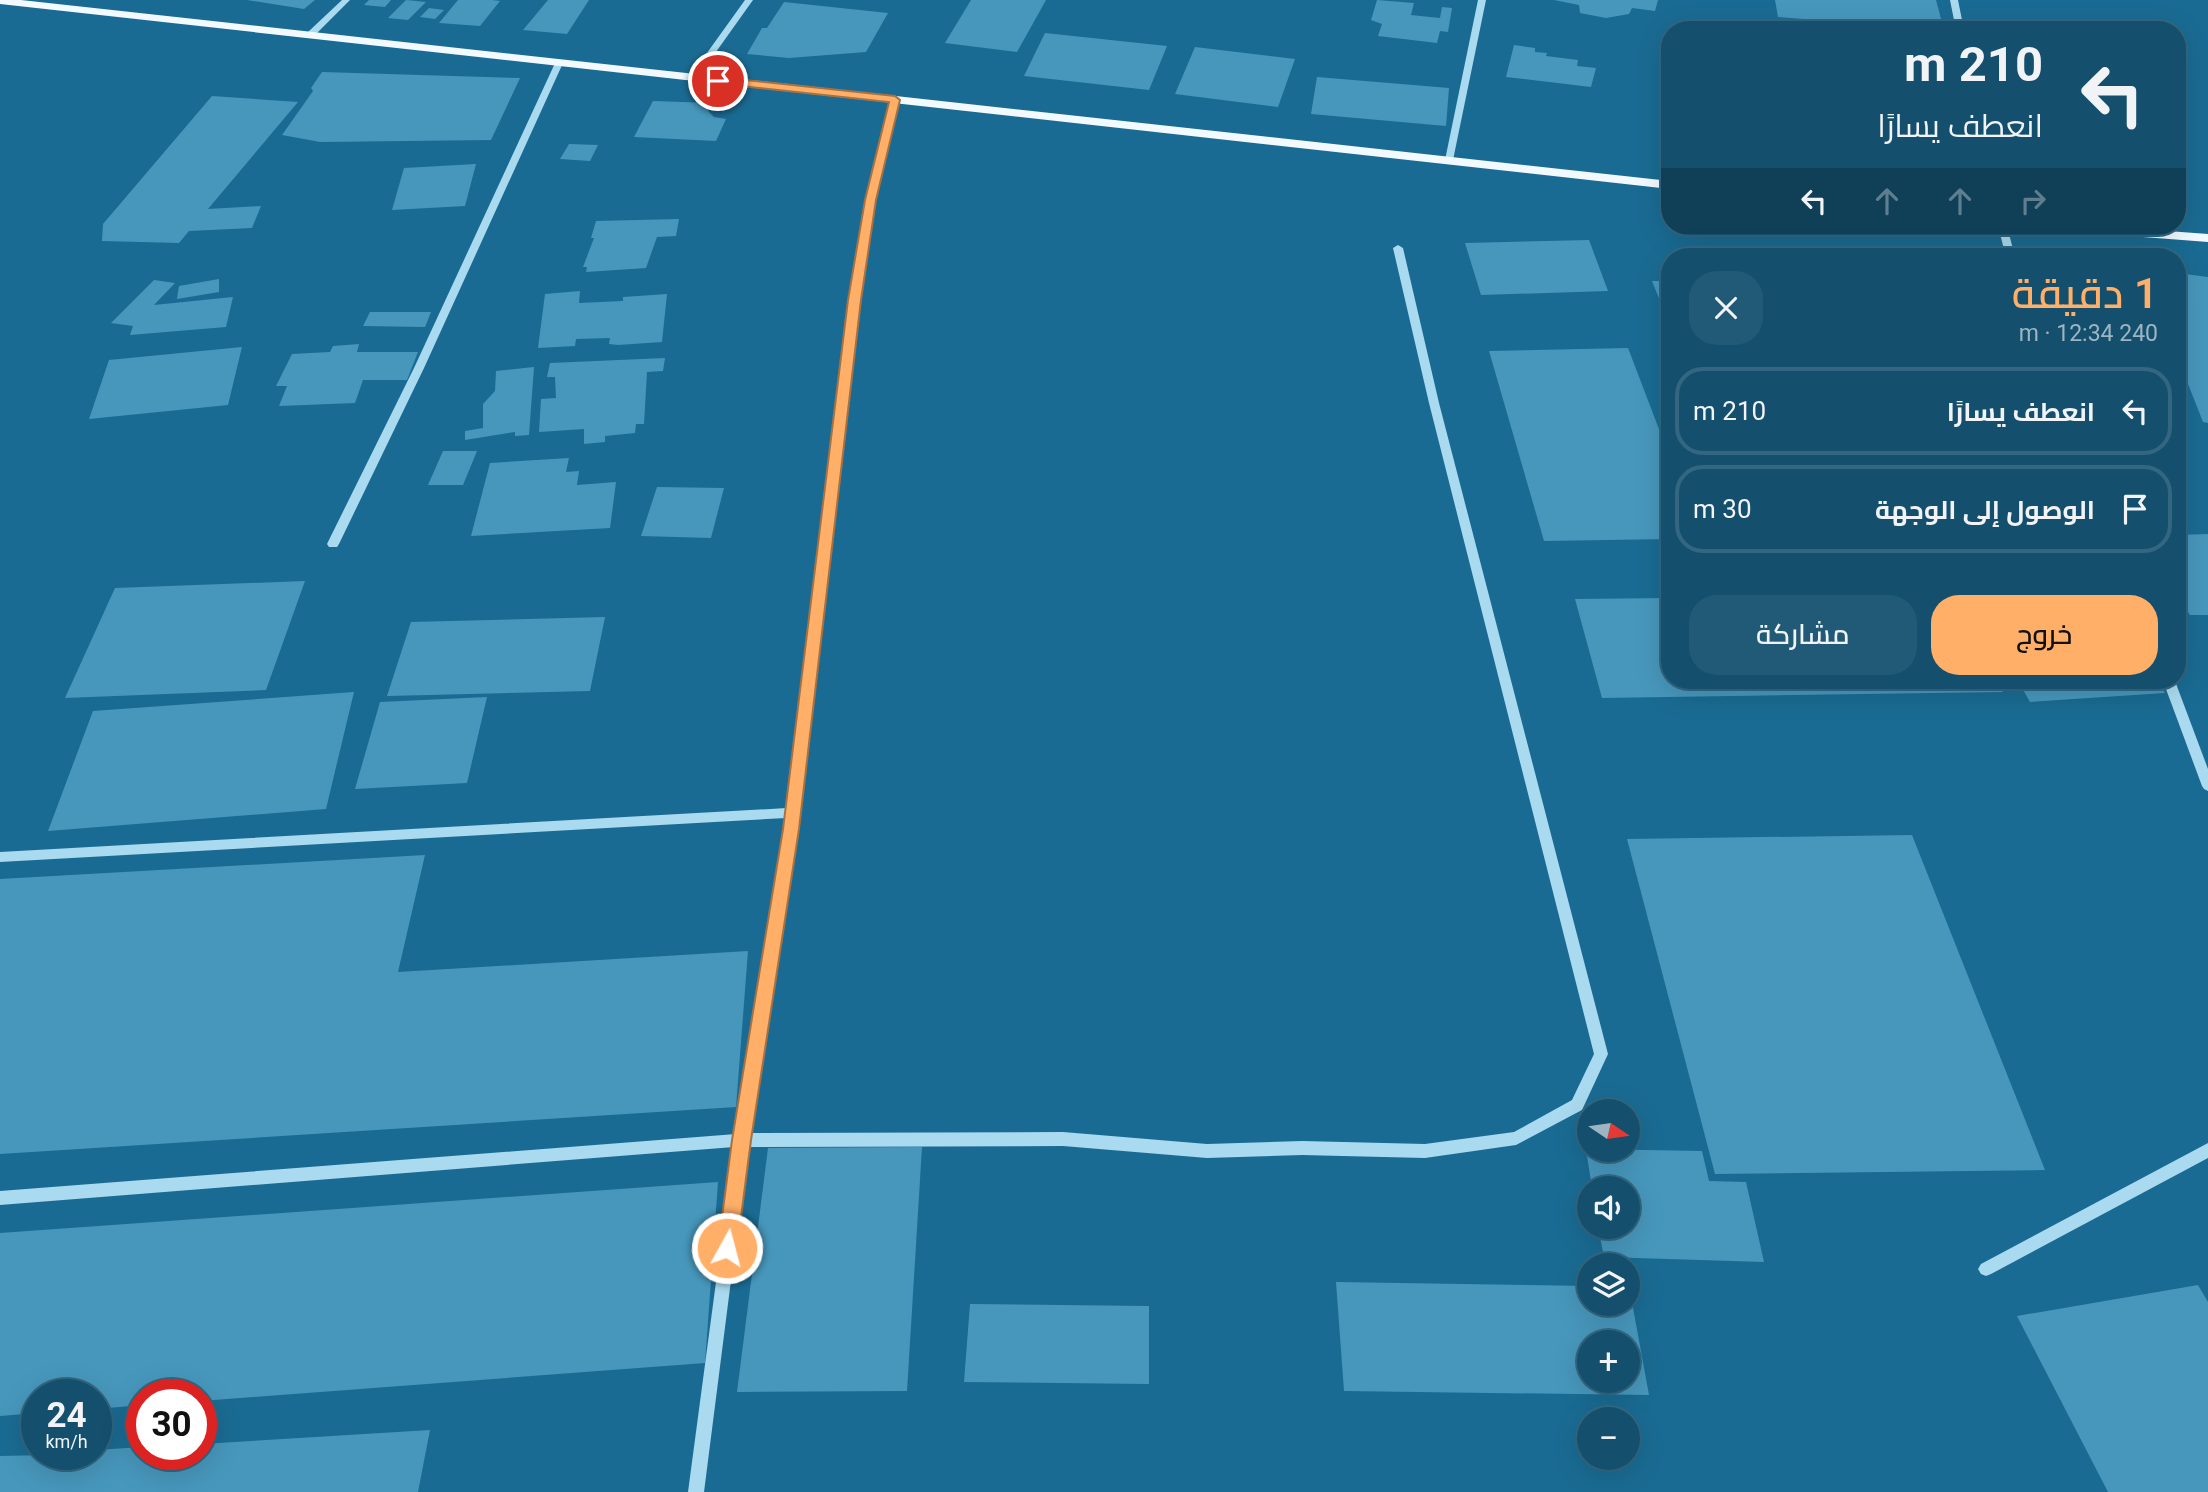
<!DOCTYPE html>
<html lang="ar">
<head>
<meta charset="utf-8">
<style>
	body { margin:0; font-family:Roboto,Cairo,sans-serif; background:#215a76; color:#f1f3f6; direction:rtl; height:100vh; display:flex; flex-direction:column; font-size:26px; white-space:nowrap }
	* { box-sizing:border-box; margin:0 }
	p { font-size:23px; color:#9db5c2 }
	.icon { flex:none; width:38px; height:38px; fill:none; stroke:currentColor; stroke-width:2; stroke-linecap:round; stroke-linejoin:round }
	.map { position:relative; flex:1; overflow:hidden; direction:ltr }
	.side { position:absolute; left:1661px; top:248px; width:525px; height:441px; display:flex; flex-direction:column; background:#14506e; border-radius:28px; box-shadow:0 7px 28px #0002,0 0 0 2px #336781; direction:rtl }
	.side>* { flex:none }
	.banner { position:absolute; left:1661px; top:21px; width:525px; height:214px; border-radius:28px; box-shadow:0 7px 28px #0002,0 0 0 2px #336781; direction:rtl; background:#14506e; color:#f1f3f6; overflow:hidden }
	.needle { width:46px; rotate:103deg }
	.fabs { position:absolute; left:1577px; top:1099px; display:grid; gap:14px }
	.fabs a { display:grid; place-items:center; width:63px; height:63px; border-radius:50%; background:#14506e; box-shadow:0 7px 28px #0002,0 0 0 2px #336781; font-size:35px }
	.speed { position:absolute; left:21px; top:1379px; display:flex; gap:14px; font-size:35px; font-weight:700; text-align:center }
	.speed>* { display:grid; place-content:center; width:91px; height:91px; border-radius:50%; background:#14506e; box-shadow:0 7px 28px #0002,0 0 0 2px #336781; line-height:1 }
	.speed small { font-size:18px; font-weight:400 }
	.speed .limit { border:10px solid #d22; background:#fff; color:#111 }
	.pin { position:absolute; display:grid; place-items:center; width:60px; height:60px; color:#fff; margin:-30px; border:4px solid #fff; border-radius:50%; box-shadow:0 2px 7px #0007 }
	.me { position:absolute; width:77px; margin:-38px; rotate:7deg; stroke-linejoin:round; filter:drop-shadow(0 0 5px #0008) }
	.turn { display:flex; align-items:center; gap:24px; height:147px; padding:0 28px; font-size:32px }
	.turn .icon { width:91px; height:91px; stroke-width:2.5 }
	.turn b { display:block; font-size:49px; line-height:60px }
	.lanes { display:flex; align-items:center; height:66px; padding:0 28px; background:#0003; justify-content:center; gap:35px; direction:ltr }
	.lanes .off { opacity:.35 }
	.round { display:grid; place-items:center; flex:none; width:74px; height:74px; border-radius:28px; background:#215a76 }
	.head { display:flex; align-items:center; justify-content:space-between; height:119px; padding:0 28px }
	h1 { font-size:42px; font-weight:600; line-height:52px; color:#ffaf68 }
	.button { display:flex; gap:14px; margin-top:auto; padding:14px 28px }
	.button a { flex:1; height:80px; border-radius:28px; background:#ffaf68; color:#111; font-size:28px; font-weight:600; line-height:80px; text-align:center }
	.button a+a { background:#215a76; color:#f1f3f6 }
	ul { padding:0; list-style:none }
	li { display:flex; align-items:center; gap:21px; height:88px; margin:0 14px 10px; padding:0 14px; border:4px solid #336781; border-radius:28px }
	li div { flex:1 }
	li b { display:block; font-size:26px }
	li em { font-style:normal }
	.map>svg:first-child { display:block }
</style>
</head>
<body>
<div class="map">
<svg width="2208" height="1492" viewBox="0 0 2208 1492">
	<rect width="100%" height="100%" fill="#1a6b93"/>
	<!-- building -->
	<g fill="#4797bc" fill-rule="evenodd">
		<path d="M247,0H315L304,9Z"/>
		<path d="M369,0H391L385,7L364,5Z"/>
		<path d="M406,0L426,2L408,20L388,18Z"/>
		<path d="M458,0H492L500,1L480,26L439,23Z"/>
		<path d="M548,0H589L567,34L523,30Z"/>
		<path d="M971,0H1046L1017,52L945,43Z"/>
		<path d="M1377,0L1414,3L1411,15L1440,18L1442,7L1452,8L1448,32L1440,31L1437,43L1378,36L1382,24L1371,20Z"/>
		<path d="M1554,0H1658L1655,11L1632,8L1629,14L1606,18L1580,13L1579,5Z"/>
		<path d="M1775,0H1936L1944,30L1778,17Z"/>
		<path d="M784,2L888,13L866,52L789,58L747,54L762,28H767Z"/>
		<path d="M429,8L444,10L435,19L420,17Z"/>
		<path d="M1045,33L1167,46L1149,90L1024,76Z"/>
		<path d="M1514,45L1535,48V52L1547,53L1546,56L1578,60L1577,66L1596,68L1591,87L1506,77Z"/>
		<path d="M1195,47L1295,59L1278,107L1175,94Z"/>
		<path d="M322,72L520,78L491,140L320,142L282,135L313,91L311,88Z"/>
		<path d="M1317,77L1449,88L1446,126L1311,114Z"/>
		<path d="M212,96L298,102L208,209L261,206L252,228L189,231L179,243L102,241L103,224Z"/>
		<path d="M653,101L711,103L708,111L714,117L726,119L716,141L634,137Z"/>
		<path d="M569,144L598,145L590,161L560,159Z"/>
		<path d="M476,164L465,206L392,210L404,168Z"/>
		<path d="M679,219L676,236L657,237L646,268L586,272L587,267H583L594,238H591L596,221Z"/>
		<path d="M1589,240L1608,291L1481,295L1465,243Z"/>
		<path d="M2177,273L2208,277V423L2203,422L2177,356Z"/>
		<path d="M219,279V292L177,299L179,286Z"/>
		<path d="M154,280L175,283L154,305L233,297L226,327L130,335L133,326L111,323Z"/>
		<path d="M1652,281H1670V323H1669Z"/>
		<path d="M580,291L579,303L623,301V297L667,294L662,342L618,345L609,344L610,338L576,339L575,346L538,348L545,294Z"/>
		<path d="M370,312H431L425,327L363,326Z"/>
		<path d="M359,344L357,352H418L407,380H363L355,403L279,406L287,386H276L292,354L330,352L333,346Z"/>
		<path d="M242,347L228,405L89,419L109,360Z"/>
		<path d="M1628,348L1670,458V539L1544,541L1489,351Z"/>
		<path d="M665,358L663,371L647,372L644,424H636L635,433L605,436V442L584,444V429L539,432L541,399L556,398L555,377H547L550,363Z"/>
		<path d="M534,367L529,435L515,436V432L465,440V431L483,428V404L495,391L496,371Z"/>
		<path d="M443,451H477L463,485H428Z"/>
		<path d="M569,458L566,472L579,471L577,485L616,482L610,528L471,536L490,463Z"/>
		<path d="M657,487L724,488L711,538L641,536Z"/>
		<path d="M2208,534V615H2190L2177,596V535Z"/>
		<path d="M305,581L266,690L65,698L115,588Z"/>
		<path d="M1670,598V681H1997L2003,692L1602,698L1575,599Z"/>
		<path d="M605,617L590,691L387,696L411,622Z"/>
		<path d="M2018,681H2157L2165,693L2030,702Z"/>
		<path d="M354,692L326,809L48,831L93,711Z"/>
		<path d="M487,697L467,783L355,789L380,702Z"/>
		<path d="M1912,835L2045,1170L1715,1174L1627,839Z"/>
		<path d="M425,855L398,972L748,951L736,1107L0,1154V879Z"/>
		<path d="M922,1147L907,1391L737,1392L768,1148Z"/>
		<path d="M1586,1149L1702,1151L1709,1181L1746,1182L1764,1262L1604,1257L1598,1227H1628V1188H1592Z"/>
		<path d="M718,1182L705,1363L201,1401V1395H142V1405L96,1409V1395H37V1413L0,1416V1233Z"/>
		<path d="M1336,1282L1589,1286V1304H1628L1629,1286L1649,1395L1344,1391ZM1589,1342H1628V1381H1589Z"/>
		<path d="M2198,1285L2208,1302V1492H2108L2017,1316Z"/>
		<path d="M970,1304L1149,1306V1384L964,1382Z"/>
		<path d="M430,1430L418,1492H0V1456L96,1454V1450L142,1447V1454H201V1444Z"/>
	</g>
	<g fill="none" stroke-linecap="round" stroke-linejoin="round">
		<!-- minor -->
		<g fill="#aadaef" fill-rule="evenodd">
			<path d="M342,0H350L314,36H308V32Z"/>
			<path d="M745,0H753L696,80H690L689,78Z"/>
			<path d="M1478,0H1486L1453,160L1449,163L1445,160Z"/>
			<path d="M1950,0H1958L1964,30H1956Z"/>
			<path d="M556,61L563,63L424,368L339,544L337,547H329L327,544L414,368Z"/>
			<path d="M895,97L899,100L874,200L860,300L797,829L750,1133L1063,1132L1207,1144L1302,1141L1425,1144L1514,1132L1572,1100L1594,1054L1429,403L1393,248L1398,245L1403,248L1439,403L1608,1054L1582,1110L1516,1145L1425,1158L1302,1155L1207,1158L1063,1146L748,1147L704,1492H688L734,1147L0,1205V1191L736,1134L786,818L0,862V852L787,808L850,300L866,200L891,100Z"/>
			<path d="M1998,226H2007L2015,257H2006Z"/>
			<path d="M2163,681H2175L2208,769V791L2204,789L2202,786Z"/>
			<path d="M2208,1143V1158L1991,1274L1986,1276L1981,1274L1978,1269L1981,1264Z"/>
		</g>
		<!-- major -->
		<g fill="#f2faff" fill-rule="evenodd">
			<path d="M0,0H21L1670,181V189L0,4Z"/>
			<path d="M2045,226H2100L2208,234V242L2052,230Z"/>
		</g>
	</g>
	<!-- route -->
	<path fill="#ffaf68" stroke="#a67244" stroke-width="2" d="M718,77L895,96L900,100L876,200L861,300L799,829L751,1140L737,1248L734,1255L727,1258L720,1255L718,1248L732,1140L783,829L848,300L865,200L889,102L714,83L713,81Z"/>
</svg>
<div class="fabs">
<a><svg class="needle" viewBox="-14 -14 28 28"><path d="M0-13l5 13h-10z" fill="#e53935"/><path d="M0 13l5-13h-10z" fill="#9db5c2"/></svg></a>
<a><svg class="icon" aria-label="sound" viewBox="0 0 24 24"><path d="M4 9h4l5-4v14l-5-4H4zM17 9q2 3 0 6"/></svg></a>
<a><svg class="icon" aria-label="layers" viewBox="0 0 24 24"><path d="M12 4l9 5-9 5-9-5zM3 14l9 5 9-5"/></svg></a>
<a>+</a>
<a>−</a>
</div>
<div class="speed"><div>24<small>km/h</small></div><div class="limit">30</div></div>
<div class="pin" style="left:718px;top:81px;background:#d93025"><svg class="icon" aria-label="arrive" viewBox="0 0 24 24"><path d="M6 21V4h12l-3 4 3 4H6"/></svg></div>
<svg class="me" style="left:727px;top:1248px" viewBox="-20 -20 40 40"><circle r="17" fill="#ffaf68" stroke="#fff" stroke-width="3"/><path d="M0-11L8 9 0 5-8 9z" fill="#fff"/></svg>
<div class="banner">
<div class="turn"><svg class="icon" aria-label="left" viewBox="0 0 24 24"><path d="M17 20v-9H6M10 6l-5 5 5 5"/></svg><div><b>210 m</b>انعطف يسارًا</div></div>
<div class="lanes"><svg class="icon" aria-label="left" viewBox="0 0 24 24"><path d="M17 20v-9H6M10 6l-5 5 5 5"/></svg><svg class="icon off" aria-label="ahead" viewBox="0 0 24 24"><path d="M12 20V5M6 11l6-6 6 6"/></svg><svg class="icon off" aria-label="ahead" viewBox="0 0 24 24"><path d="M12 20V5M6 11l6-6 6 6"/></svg><svg class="icon off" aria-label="right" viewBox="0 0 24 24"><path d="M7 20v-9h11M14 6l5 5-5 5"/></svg></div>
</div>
<section class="side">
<div class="head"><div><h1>1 دقيقة</h1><p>240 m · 12:34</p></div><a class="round"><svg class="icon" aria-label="close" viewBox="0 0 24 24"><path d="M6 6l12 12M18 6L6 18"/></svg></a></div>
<ul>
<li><svg class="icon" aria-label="left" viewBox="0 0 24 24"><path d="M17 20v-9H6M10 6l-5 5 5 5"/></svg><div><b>انعطف يسارًا</b></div><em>210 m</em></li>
<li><svg class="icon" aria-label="arrive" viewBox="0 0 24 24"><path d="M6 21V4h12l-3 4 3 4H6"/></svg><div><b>الوصول إلى الوجهة</b></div><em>30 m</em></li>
</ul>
<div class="button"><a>خروج</a><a>مشاركة</a></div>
</section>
</div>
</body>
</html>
